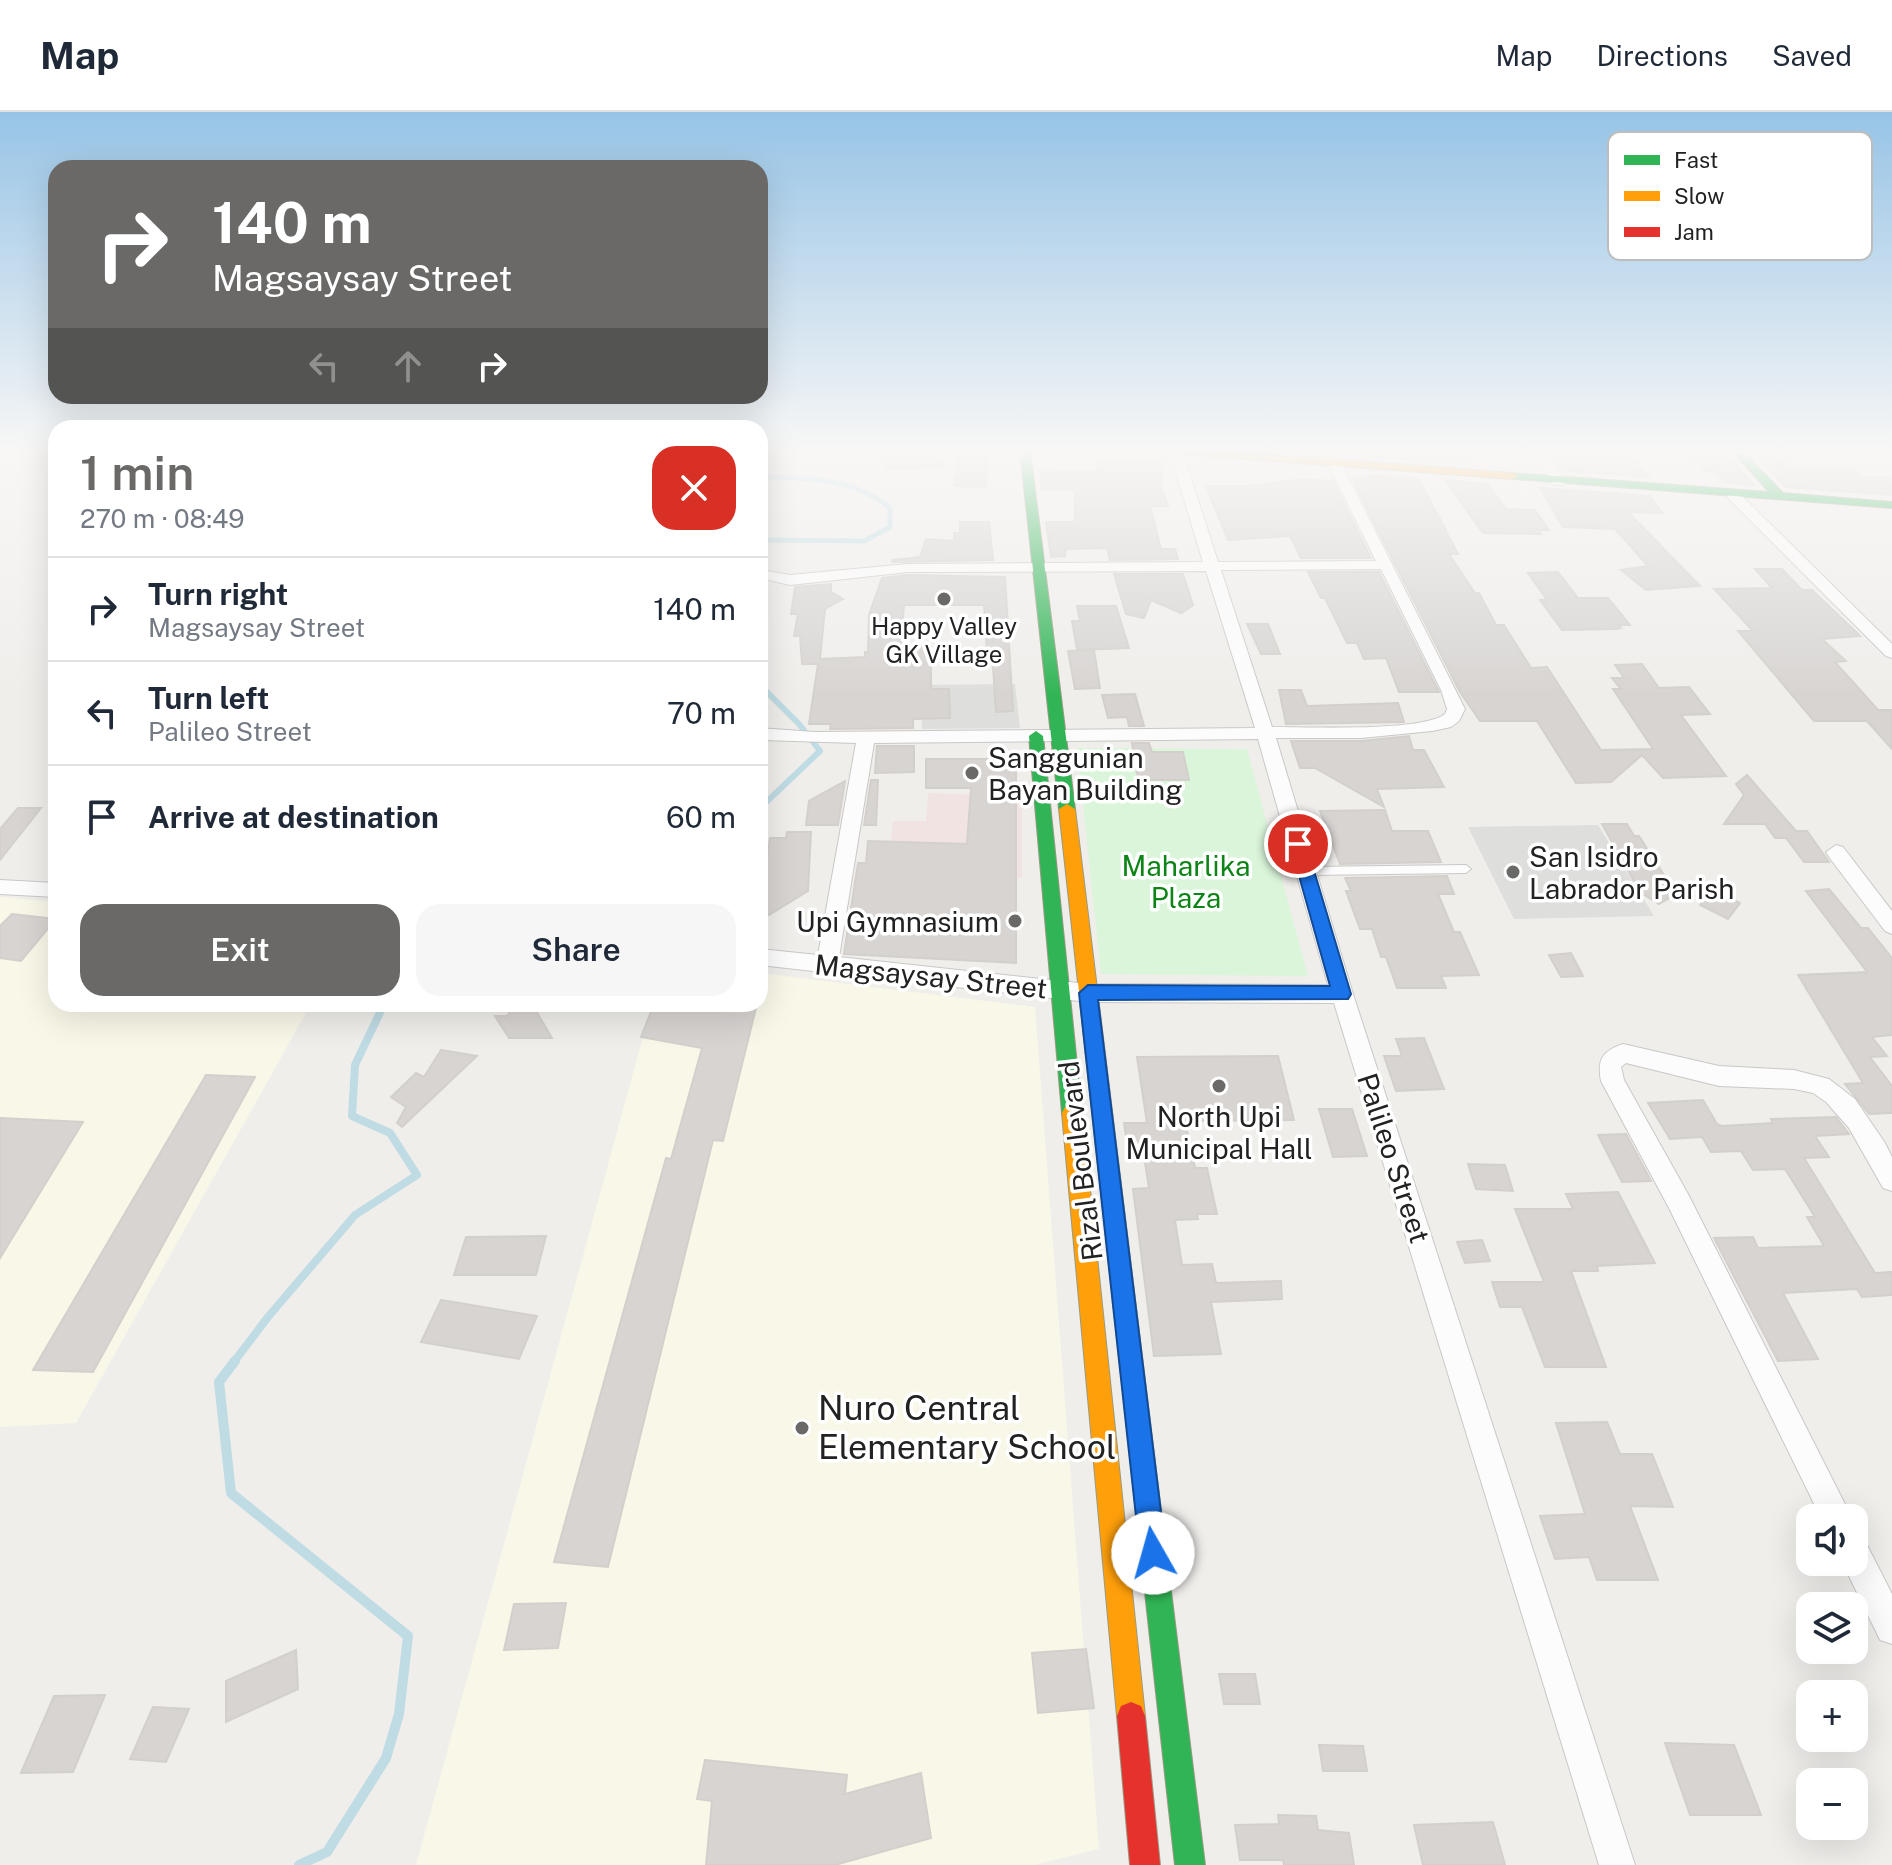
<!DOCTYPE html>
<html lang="en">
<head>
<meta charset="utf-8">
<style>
	body { margin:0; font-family:"Public Sans",sans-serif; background:#f6f6f7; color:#1f2937; height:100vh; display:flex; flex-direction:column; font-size:30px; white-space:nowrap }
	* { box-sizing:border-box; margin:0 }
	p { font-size:26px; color:#747a83 }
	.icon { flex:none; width:44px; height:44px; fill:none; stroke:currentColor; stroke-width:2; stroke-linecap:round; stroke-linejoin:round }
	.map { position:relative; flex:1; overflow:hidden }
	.drawer { position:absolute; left:48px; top:308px; width:720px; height:592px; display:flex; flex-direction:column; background:#fff; border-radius:24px; box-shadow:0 8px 32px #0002 }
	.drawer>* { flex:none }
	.hud { position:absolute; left:48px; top:48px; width:720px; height:244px; border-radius:24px; box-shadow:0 8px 32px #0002; background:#6a6968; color:#fff; overflow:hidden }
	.controls { position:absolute; left:1796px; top:1392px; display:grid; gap:16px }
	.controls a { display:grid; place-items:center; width:72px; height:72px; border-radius:16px; background:#fff; box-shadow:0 8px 32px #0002; font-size:40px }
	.pin { position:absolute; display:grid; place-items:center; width:68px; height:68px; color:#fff; margin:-34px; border:4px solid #fff; border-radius:50%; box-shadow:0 2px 8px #0007 }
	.me { position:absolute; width:88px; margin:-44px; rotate:353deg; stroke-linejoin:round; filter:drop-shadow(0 0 6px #0008) }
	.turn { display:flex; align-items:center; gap:28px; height:168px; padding:0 32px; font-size:36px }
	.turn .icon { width:104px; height:104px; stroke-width:2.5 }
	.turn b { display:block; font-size:56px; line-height:68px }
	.lanes { display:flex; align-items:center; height:76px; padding:0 32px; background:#0003; justify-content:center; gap:40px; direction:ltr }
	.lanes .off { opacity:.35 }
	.round { display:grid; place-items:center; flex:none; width:84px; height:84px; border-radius:24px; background:#f6f6f7 }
	.overview { display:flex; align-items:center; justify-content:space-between; height:136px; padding:0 32px }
	h1 { font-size:48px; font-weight:600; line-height:60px; color:#6a6968 }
	.button { display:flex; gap:16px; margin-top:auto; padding:16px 32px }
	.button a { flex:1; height:92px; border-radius:24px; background:#6a6968; color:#fff; font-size:32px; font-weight:600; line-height:92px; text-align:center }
	.button a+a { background:#f6f6f7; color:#1f2937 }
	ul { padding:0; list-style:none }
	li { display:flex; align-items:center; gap:24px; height:104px; padding:0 32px; border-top:2px solid #e0e1e3 }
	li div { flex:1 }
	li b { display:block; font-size:30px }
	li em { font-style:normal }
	header { display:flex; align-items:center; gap:48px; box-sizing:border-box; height:112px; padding:0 40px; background:#fff; border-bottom:2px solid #e0e1e3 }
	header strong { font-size:38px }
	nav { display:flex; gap:44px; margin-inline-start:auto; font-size:28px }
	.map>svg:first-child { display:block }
</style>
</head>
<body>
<header>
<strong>Map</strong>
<nav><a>Map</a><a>Directions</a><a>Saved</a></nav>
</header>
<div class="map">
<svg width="1892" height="1753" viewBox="0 0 1892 1753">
	<rect width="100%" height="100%" fill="#f0eeeb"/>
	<!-- commercial -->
	<path fill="#f1e3e1" d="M928,681L1022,685V766L887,761L893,709H926Z"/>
	<!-- education -->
	<g fill="#f8f7e8">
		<path d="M0,785L56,790V892H311L76,1311L0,1315Z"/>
		<path d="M760,861L1035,895L1099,1737L1035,1753H416L652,892H760Z"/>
	</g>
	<!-- religious -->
	<g fill="#dededc">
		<path d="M1015,572L1020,616L922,617L921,573Z"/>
		<path d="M1598,713L1654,804L1514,807L1468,715Z"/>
	</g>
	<!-- park -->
	<path fill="#daf5da" d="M1077,636L1247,637L1308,864L1101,862Z"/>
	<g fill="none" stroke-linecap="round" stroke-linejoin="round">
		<!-- stream-far3 -->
		<path stroke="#bfdbe3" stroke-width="5" d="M760,365C807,366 852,365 890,396V415L864,429L770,428L760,432"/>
		<!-- stream-far2 -->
		<path stroke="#bfdbe3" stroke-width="6" d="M760,573L799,612L820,639L760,696"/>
		<!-- stream-far1 -->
		<path stroke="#bfdbe3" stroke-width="8" d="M233,1251L268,1205L355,1103L417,1063L390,1021L352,1004L355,953L384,892"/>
		<!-- stream -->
		<path stroke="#bfdbe3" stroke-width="10" d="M235,1249L219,1270L231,1381L408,1524L399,1602L386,1646L327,1740L299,1753"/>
	</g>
	<!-- building -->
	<g fill="#d7d4d2" stroke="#d3d0cc" stroke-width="2">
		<path d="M882,338H943L944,355L885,357Z"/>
		<path d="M1356,338H1465L1473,351L1358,343Z"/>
		<path d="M1552,338H1623L1649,365L1561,358Z"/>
		<path d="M1685,338H1724L1754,373L1724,370L1717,360H1706Z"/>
		<path d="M1751,338H1771L1791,355L1853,356L1863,365H1892V383L1785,375Z"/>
		<path d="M960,340H987L986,375L954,374Z"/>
		<path d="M1098,348L1163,351L1161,375L1168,394H1150L1161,437H1175L1178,447L1110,448L1107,436L1066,437L1065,444L1051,445L1046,410H1075V378L1042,377L1040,358L1097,359Z"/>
		<path d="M1368,363L1419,367L1458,442H1449L1475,481H1479L1496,513H1504L1531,556L1547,555L1601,638L1653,637L1613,577H1621L1612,566H1624L1615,553L1642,552L1659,576L1689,575L1710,602L1681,603L1726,664L1663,666L1642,643L1611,670L1576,671L1537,609H1480L1460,580L1354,371V365L1370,366Z"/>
		<path d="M1302,367L1333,369L1371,446H1301L1290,424L1228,428L1206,374H1249Z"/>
		<path d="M1445,368L1488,372L1506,397L1535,398L1549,418H1538L1541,422L1483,421Z"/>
		<path d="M1540,376L1650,384L1662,401L1628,400L1700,474L1646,478L1621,458L1648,454L1615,417L1563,415Z"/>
		<path d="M960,410H989L993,448L892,450V448L920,445L926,427L954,429V421H960Z"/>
		<path d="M1755,457H1782L1802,478H1812L1860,524L1822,527L1846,549L1835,550L1878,598H1892V637L1867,609H1814L1738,519H1753L1714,477L1772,476Z"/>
		<path d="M1308,460H1379L1439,580H1399L1386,546L1364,547L1357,531H1347L1325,486H1321Z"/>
		<path d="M1558,460L1578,486H1608L1630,513H1618L1621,516L1616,517L1562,518L1540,488H1547L1528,461Z"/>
		<path d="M1114,462H1183L1193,493L1181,501L1151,488L1144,506L1126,502Z"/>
		<path d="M908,463L1005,465L1013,599L996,600L992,539H987L984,493H904L901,534H931V577H949L950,606L913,607V616L830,617L831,612H809L818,552H802L800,524H794L798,502H791L795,475L831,472V480L843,487L825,497L820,547L865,545V540H868L869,503L882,466Z"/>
		<path d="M1077,494H1116L1129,536L1077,538L1072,509H1080Z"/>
		<path d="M1247,512H1268L1280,542H1261Z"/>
		<path d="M1094,538L1100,576L1075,577L1068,539Z"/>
		<path d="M1279,578H1301L1307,594L1398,591L1404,610L1286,612Z"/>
		<path d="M1135,582L1144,614H1129L1127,605L1108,606L1102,583Z"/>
		<path d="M1409,624L1413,638H1424L1444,675L1377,677L1384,695L1315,656H1300L1291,629H1361Z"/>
		<path d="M1132,631H1149L1152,640H1183L1189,668H1138Z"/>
		<path d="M877,634H914V660L875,661Z"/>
		<path d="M926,647H1016V851L844,842L858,751H866L868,729L967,732L971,676H926Z"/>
		<path d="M1747,663L1796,719H1807L1829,750H1804L1786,726H1775L1765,712H1724L1744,683L1736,672Z"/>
		<path d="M871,668H878L876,713H864Z"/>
		<path d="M845,669L838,713H806L809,689Z"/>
		<path d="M18,696H41L0,748V717Z"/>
		<path d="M1385,698L1392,719H1428L1441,750L1340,752L1320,699Z"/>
		<path d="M1602,712H1627L1634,724H1639L1676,782L1659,792L1640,780Z"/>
		<path d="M787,720H811L808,779L769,803L760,796V752H766L770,726H786Z"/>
		<path d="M1447,764L1454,782H1438L1454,820H1460L1479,863L1441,864L1446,876H1397L1386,845H1381L1372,817H1360L1346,779H1351L1345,766Z"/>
		<path d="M1713,777L1740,791L1728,807L1700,793Z"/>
		<path d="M1829,777L1861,816H1868L1892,846V923L1872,925L1887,944L1870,945L1892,974V1001L1869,1002L1845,972L1863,971L1798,863L1867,860L1806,779Z"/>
		<path d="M12,802L56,807L21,849L0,846V814Z"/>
		<path d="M1571,841L1583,864L1561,865L1549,843Z"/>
		<path d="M515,892H532L552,926H509L495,904H507Z"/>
		<path d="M654,892H757L723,1029L713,1028L608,1455L554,1450L666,1046L671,1047L702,936L641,925Z"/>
		<path d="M1424,926L1444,977L1396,979L1384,944H1402L1396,927Z"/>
		<path d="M441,938L477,944L402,1015L397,1011L406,995L391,985L416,961L424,965Z"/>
		<path d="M1278,944L1294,1008L1185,1009L1195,1056H1207L1217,1102H1197L1198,1107L1175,1108L1182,1153L1212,1152L1216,1171L1281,1169L1282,1187L1211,1190L1221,1242L1154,1244L1133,1077L1149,1076L1143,1038H1128L1124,1011H1147L1137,945Z"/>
		<path d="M206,963L255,965L93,1260L33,1258Z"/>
		<path d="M1703,988L1717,1012L1722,1014L1773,1011L1771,1007L1836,1005L1849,1022L1815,1024L1829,1045L1804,1046L1875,1161L1892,1160V1183L1862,1185L1857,1177L1783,1181L1818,1247L1778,1249L1714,1126L1753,1125L1758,1136L1824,1134L1807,1105H1815L1785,1057L1753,1058L1741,1039L1711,1040L1702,1025L1670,1027L1648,991Z"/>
		<path d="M1319,997H1352L1367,1044L1333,1045Z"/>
		<path d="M0,1006L83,1010L0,1146Z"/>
		<path d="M1626,1022L1651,1069L1622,1070L1598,1023Z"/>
		<path d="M1468,1052L1505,1053L1513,1079L1476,1077Z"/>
		<path d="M1618,1080L1655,1151L1597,1154L1598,1159H1571L1606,1255H1545L1522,1195H1500L1492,1170H1544L1515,1097H1573L1566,1082Z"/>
		<path d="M546,1124L536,1163H454L466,1125Z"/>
		<path d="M1482,1128L1490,1149L1465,1151L1457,1130Z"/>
		<path d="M441,1188L537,1204L519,1247L421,1230Z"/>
		<path d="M1607,1310L1620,1342H1652L1673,1395L1630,1394L1658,1468H1597L1589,1445L1555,1447L1540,1404L1585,1402L1556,1311Z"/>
		<path d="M566,1491L558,1536L504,1538L514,1492Z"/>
		<path d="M1086,1537L1094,1596L1038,1601L1032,1541Z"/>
		<path d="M296,1538L298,1577L226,1610V1569Z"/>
		<path d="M1219,1562H1255L1260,1592H1224Z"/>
		<path d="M105,1583L73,1660L21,1661L54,1584Z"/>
		<path d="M153,1595L189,1597L166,1650L130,1647Z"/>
		<path d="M1665,1631L1734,1633L1761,1703H1690Z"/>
		<path d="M1319,1633L1363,1634L1367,1659H1323Z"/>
		<path d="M705,1648L847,1663L845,1682L921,1661L931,1726L835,1753H706L712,1689L697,1687Z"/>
		<path d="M1278,1703L1316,1704L1318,1718L1349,1721L1354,1753H1284L1283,1748H1240L1235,1713L1279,1712Z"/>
		<path d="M1493,1710L1505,1753H1423L1414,1713Z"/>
	</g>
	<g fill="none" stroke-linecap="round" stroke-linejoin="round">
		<!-- lane casing -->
		<g stroke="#c9c8c7" stroke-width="2">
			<path id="lane" d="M1466,753L1471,757L1466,761L1306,763L1301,759L1306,755Z"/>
		</g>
		<!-- street casing -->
		<g stroke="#c9c8c7" stroke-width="2">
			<g id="street">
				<path d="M1169,338H1182L1218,450L1376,449L1328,352L1340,349L1465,597L1459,609L1451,615L1432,619L1361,626H1276L1353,882L1635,1753H1599L1334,891L1088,890L760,853V837L818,843L856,631L760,628V616L815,620L1255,616L1206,459L908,460L790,473L760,466V458L790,463L908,452L1203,450ZM1381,457L1441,578L1447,597L1445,602C1422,620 1306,615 1272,615L1221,458ZM1258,627L1328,873L1088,872L839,845L874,631Z"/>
				<path d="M1533,338H1546L1565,370L1563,373H1553Z"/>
				<path d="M1727,379H1737L1892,532V546L1886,544L1727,385Z"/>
				<path d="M1836,733L1843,735L1892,799V822L1885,819L1829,745L1826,740Z"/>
				<path d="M0,768L56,771V785L0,782Z"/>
				<path d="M1623,932L1719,954L1794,958L1829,967L1855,987L1885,1031L1892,1045V1079L1883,1076L1849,1016L1826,990L1813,981L1794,977L1719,974L1626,951L1621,955L1624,968L1688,1082L1852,1406H1821L1670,1098L1601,969C1597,948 1602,939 1623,932Z"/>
				<path d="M1854,1424L1865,1429L1892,1482V1532L1880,1528L1842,1450H1854Z"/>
			</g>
		</g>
		<!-- fast casing -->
		<g stroke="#999a82" stroke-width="2">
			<g id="fast">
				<path d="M1020,338H1030L1075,697L1067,702L1059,697Z"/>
				<path d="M1731,338H1742L1783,381L1892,390V396L1513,367L1508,364L1513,361L1769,380Z"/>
				<path d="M1036,619L1043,624L1082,1001L1079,1007L1072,1009L1065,1007L1062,1001L1029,624Z"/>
				<path d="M1140,1314L1149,1317L1152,1326L1205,1753H1175L1128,1326L1131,1317Z"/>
			</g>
		</g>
		<!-- slow casing -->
		<g stroke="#999a82" stroke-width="2">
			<g id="slow">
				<path d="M1162,338H1214L1513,361L1518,364L1513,367L1167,341Z"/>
				<path d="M1067,692L1075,697L1152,1326L1149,1335L1140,1338L1131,1335L1128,1326L1059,697Z"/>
				<path d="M1072,993L1079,995L1082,1001L1145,1604L1141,1614L1131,1618L1121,1614L1117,1604L1062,1001L1065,995Z"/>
			</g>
		</g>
		<!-- jam casing -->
		<g stroke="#999a82" stroke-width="2">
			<path id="jam" d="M1131,1590L1141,1594L1145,1604L1160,1753H1130L1117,1604L1121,1594Z"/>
		</g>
		<!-- lane -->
		<use href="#lane" fill="#fdfcfc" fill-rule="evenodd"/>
		<!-- street -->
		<use href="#street" fill="#fdfcfc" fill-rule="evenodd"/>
		<!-- fast -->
		<use href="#fast" fill="#30b455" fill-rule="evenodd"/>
		<!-- slow -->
		<use href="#slow" fill="#ff9f0a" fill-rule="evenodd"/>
		<!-- jam -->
		<use href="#jam" fill="#e5322d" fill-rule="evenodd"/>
	</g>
	<!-- sky -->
	<linearGradient id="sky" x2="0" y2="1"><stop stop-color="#97c4e6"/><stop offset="0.58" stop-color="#f8f7f6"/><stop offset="1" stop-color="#f8f7f6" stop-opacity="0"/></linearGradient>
	<rect width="1892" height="584" fill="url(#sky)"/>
	<!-- route -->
	<path fill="#1a73e8" stroke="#114b97" stroke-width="2" d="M1298,726L1306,732L1351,882L1348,887L1098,888L1166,1441L1163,1451L1153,1454L1144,1451L1140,1441L1079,881L1088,873L1330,874L1290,732Z"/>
	<!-- markers -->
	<g fill="#6a6968" stroke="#fff" stroke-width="3">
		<circle cx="944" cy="487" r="8"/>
		<circle cx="972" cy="661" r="8"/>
		<circle cx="1513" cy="760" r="8"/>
		<circle cx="1015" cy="809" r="8"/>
		<circle cx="1219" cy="974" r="8"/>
		<circle cx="802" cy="1316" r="8"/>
	</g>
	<g text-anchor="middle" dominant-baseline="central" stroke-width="7" stroke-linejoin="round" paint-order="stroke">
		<!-- far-poi labels -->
		<g font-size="24" fill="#222" stroke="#fff">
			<text x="944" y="514">Happy Valley<tspan x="944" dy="28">GK Village</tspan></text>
		</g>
		<!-- poi labels -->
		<g font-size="28" fill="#222" stroke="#fff" text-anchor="start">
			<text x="988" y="645">Sanggunian<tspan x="988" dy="32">Bayan Building</tspan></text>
			<text x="1529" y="744">San Isidro<tspan x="1529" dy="32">Labrador Parish</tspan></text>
			<text x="999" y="809" text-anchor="end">Upi Gymnasium</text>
			<text x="1219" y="1004" text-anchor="middle">North Upi<tspan x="1219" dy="32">Municipal Hall</tspan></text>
		</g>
		<!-- park labels -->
		<g font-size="28" fill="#0c8416" stroke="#fff">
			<text x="1186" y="753">Maharlika<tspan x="1186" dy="32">Plaza</tspan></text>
		</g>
		<!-- street labels -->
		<g font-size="28" fill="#222" stroke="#fff">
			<text transform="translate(931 864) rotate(6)">Magsaysay Street</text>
			<text transform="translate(1394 1046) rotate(72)">Palileo Street</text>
			<text transform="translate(1080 1049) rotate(-97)">Rizal Boulevard</text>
		</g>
		<!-- near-poi labels -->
		<g font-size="34" fill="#222" stroke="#fff" text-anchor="start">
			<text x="818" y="1296">Nuro Central<tspan x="818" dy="39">Elementary School</tspan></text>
		</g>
	</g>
	<!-- legend -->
	<rect x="1608" y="20" width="264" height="128" rx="12" fill="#fff" stroke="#bdbdbd" stroke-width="2"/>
	<rect x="1624" y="43" width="36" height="10" fill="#30b455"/>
	<rect x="1624" y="79" width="36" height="10" fill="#ff9f0a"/>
	<rect x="1624" y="115" width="36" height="10" fill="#e5322d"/>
	<g font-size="22" fill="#222">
		<text x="1674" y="56">Fast</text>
		<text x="1674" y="92">Slow</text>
		<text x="1674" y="128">Jam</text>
	</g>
</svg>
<div class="controls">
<a><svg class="icon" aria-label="sound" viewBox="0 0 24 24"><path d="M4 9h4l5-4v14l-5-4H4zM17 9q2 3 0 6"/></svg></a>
<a><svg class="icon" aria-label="layers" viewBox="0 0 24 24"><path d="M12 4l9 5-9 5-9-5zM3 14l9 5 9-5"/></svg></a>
<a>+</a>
<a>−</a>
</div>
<div class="pin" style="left:1298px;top:732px;background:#d93025"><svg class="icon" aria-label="arrive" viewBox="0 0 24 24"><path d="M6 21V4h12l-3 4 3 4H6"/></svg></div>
<svg class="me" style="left:1153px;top:1441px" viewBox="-20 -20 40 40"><circle r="19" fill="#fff"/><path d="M0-13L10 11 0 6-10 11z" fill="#1a73e8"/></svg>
<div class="hud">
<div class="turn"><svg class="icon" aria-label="right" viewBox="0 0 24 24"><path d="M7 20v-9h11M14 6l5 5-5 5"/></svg><div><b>140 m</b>Magsaysay Street</div></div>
<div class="lanes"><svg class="icon off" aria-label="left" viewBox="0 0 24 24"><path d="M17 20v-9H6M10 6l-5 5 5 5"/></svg><svg class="icon off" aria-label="ahead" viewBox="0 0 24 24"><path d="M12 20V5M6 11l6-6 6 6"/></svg><svg class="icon" aria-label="right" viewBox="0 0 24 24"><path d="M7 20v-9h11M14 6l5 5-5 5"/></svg></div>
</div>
<section class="drawer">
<div class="overview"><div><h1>1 min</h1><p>270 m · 08:49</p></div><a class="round" style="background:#d93025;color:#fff"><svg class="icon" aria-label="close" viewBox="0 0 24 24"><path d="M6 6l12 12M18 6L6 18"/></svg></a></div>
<ul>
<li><svg class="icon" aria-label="right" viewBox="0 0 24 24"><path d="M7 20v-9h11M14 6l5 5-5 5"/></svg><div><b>Turn right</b><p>Magsaysay Street</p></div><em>140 m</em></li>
<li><svg class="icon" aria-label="left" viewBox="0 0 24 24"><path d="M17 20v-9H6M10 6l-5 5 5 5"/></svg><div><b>Turn left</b><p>Palileo Street</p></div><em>70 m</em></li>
<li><svg class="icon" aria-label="arrive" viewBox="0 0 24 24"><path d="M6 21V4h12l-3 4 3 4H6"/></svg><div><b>Arrive at destination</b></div><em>60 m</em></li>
</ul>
<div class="button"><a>Exit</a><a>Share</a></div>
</section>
</div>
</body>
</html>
